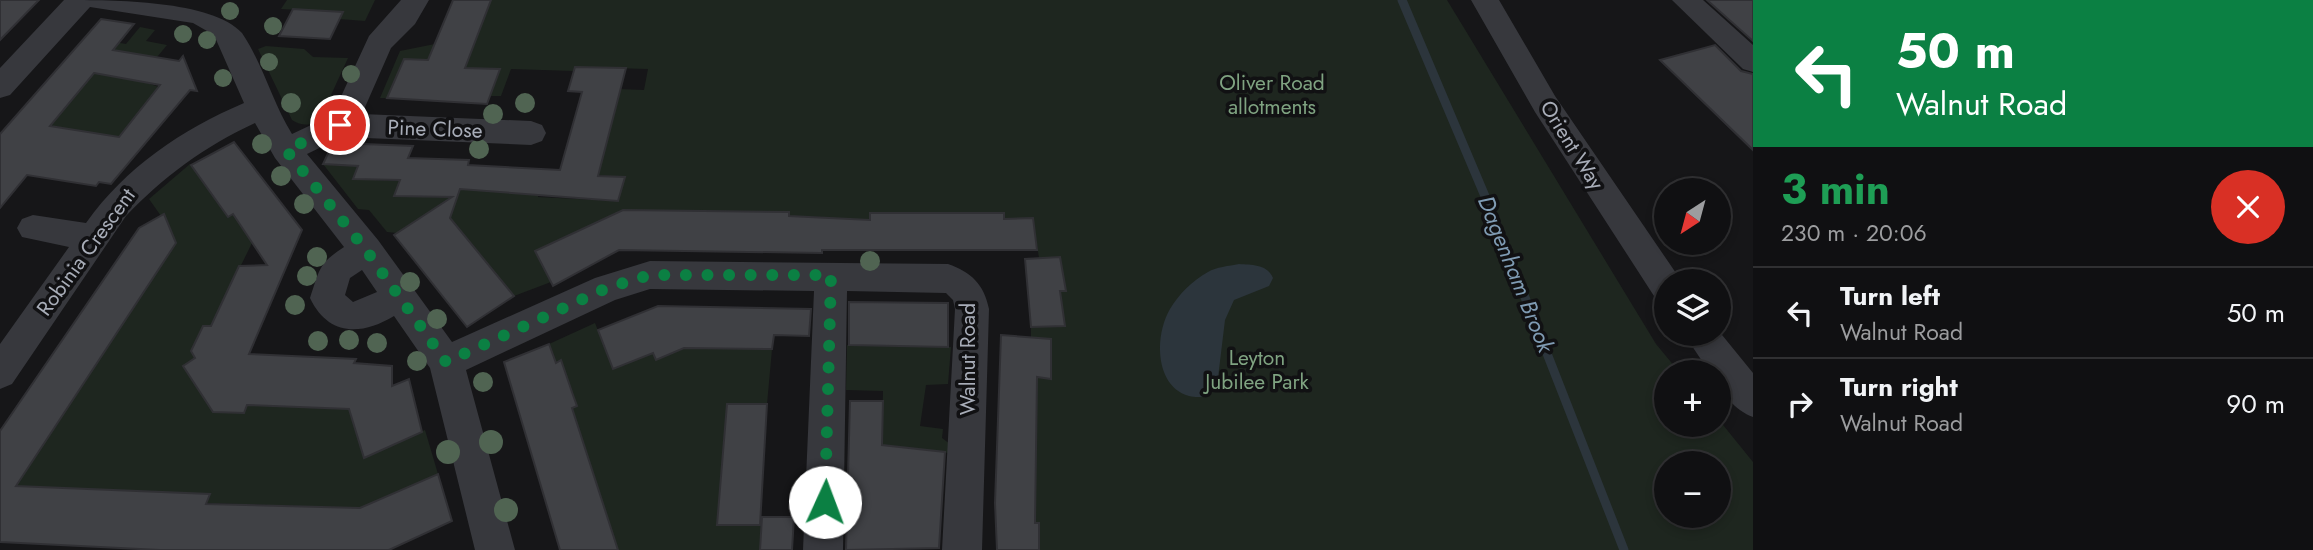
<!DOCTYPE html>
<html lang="en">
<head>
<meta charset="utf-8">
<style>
	body { margin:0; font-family:Jost,sans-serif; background:#1e1e20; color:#f1f3f6; height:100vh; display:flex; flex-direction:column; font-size:26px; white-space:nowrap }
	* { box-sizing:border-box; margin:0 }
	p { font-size:23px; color:#9c9d9f }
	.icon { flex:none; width:38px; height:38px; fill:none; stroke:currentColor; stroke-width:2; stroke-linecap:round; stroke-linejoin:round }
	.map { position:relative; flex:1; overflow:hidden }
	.sheet { display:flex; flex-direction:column; background:#101012; width:560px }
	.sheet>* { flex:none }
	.hud { background:#0b8043; color:#fff; overflow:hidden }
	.needle { width:46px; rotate:216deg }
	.fabs { position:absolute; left:1654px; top:178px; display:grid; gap:14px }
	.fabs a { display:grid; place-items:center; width:77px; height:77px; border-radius:50%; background:#101012; box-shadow:0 4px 10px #0003,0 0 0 2px #303032; font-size:35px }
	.pin { position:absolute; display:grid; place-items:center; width:60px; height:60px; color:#fff; margin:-30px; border:4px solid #fff; border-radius:50%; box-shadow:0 2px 7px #0007 }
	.me { position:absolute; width:77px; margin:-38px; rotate:2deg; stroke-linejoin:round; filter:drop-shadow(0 0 5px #0008) }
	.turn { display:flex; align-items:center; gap:24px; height:147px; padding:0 28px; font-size:32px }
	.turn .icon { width:91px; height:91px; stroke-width:2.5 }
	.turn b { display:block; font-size:49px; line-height:60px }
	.round { display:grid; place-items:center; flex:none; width:74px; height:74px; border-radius:37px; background:#1e1e20 }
	.overview { display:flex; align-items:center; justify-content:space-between; height:119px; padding:0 28px }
	h1 { font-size:42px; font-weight:700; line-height:52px; color:#1e9e55 }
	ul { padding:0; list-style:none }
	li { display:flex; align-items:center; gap:21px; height:91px; padding:0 28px; border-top:2px solid #303032 }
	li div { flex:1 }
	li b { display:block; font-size:26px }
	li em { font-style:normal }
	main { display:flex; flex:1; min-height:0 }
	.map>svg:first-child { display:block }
</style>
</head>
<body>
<main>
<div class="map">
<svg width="1753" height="550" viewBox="0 0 1753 550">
	<rect width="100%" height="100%" fill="#161618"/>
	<!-- green -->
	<g fill="#1e261f" fill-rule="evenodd">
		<path d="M287,0H375L365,21L339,19L342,12L281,9Z"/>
		<path d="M491,0H1447L1656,344L1680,373H1666V425H1718L1719,420L1753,462V550H1032L1001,520L1035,506L1037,377L1050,379L1031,338V327L1064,326L1060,291H1066L1039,258L1033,218L1004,219L1003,213H870V220H823V217L789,216V212L535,251L551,282L514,296L468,241L423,216L397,233L387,232L369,210L358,209L323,164L358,166L353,179L400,181L395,196L457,198L461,187L539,193L538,197L618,201L624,177L595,175L600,168L619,97L617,89L644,90L648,69L575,67L574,71L511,69L501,96H490L497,75L448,72L451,61L405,59L387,98H380L400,51L435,44L436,40L475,41ZM1666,464H1718V516H1666Z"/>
		<path d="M140,27L155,30L146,41L167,45L138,80L159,87L119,138L48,125L100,65L109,41L126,44Z"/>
		<path d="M266,46L304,49L313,57L348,58L331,95L338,96C330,113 313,134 292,120L258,49Z"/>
		<path d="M190,164L228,217L233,214L252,243L211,326H203L191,351L195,358L247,404L366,406L364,458L425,430L438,474L360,508L207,503L210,494L38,488L26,509L0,483L166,258L161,240L173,234L164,215L161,216L149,199Z"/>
		<path d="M595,323L613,369L653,353L656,360L686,348L772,349L767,404L727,405L717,525H762L760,550H617L571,408L576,406L561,361L556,363L549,344Z"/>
		<path d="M847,345L951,347L948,384L926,385L920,426L943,429L942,438L950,444L949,453L910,449L881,484L883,391L846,390Z"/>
	</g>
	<!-- water -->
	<path fill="#2c353c" d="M1239,264C1252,265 1267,264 1273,278L1269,286L1234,300L1225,320L1217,386C1208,396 1202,399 1189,396C1155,387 1154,336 1170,309C1179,294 1192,281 1208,272C1216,267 1229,266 1239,264Z"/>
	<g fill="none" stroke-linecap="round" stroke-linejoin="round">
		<!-- stream -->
		<path stroke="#2c353c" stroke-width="9" d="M1402,0L1490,208L1624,550"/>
	</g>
	<!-- building -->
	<g fill="#404145" stroke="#303034" stroke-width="2" fill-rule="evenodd">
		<path d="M0,0H39L0,40Z"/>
		<path d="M453,0H491L465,68L500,69L487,104L387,98L404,59L428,60Z"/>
		<path d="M1707,0H1753V41Z"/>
		<path d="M293,9L309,10L343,12L330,39L279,36Z"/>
		<path d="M101,19L134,24L113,50L179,61L183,56L197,91L190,90L111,184L99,182L96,186L27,175L0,208V134ZM94,73L160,85L119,137L50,126Z"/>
		<path d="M1715,45L1741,71L1753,74V150L1660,60Z"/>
		<path d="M575,67L626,68L598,176L625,177L618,201L460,189L450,218L514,296L467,327L394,235L452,197L394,196L400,180L353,179L358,166L323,164L332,145L337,143L413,146L408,158L469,160L468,165L560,170L582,92L568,91Z"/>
		<path d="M234,142L302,230L249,354L356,359L354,363L392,366V386L409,379L422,432L364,458L349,409L247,405L244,413L213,412L183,366L195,358L191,351L203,326H211L239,266L267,265L233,214L228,217L191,165Z"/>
		<path d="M623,210L789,212V216L870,220V213H1004V219L1033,218L1037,250H822V253L619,250L553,286L535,251Z"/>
		<path d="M164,214L176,243L16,486L210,494L206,504L360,508L438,474L452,521L389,550H160L0,542V431L139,228Z"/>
		<path d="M1060,257L1066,291H1060L1065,326L1031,327L1025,259Z"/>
		<path d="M849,302L948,303V347L849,345Z"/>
		<path d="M658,306L811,309L809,336L774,335L772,349L684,348L656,360L653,353L613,369L598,330Z"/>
		<path d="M1001,335L1051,339V379L1037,377L1035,523H1039V550H997L995,503Z"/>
		<path d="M549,344L556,363L561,360L573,395L577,406L572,408L618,550H560L504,362Z"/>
		<path d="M850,401H883L882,445L945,452L939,548L846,550Z"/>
		<path d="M727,404H767L760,525H717Z"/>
		<path d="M762,517H794L792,550H760Z"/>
	</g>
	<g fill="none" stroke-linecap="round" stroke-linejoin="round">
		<!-- minor -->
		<g fill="#37383d" fill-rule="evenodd">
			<path d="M64,0C113,0 212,0 242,33C263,64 272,102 292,134L328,117L338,103L369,36L401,0H429L415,24L391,48L362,114L531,121L542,125L546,133L542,141L531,145L342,137L307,154L378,240L452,342L595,278L650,261L948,264C971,272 984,284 989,309L982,550H942L955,309L953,300L946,293L847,291L843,550H803L814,291L650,289L615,300L466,370L515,550H475L430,368L394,316C361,336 328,336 310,298C320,269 318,264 344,247L275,158L255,123C205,146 163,177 126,216L12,384L0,389V344L69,247L22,237L17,228L22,219L33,215L86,223C126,167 181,130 244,103L214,35L193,23L90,7L10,95L0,98V68ZM362,270L377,292L353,302L345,295L350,278Z"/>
			<path d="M1471,0H1499L1555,96L1678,276L1681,282H1666V300L1654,296L1535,112Z"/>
			<path d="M1672,0H1703L1753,45V72L1743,69Z"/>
			<path d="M1718,330L1753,373V417C1736,411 1718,392 1718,373H1710L1684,334H1718Z"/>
		</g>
	</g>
	<!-- trees -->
	<g fill="#506452">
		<circle cx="230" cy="11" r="9"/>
		<circle cx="273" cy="26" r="9"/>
		<circle cx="183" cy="34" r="9"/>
		<circle cx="207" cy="40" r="9"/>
		<circle cx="269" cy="62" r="9"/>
		<circle cx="351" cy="74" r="9"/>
		<circle cx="223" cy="78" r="9"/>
		<circle cx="291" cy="103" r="10"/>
		<circle cx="525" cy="103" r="10"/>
		<circle cx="493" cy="114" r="10"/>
		<circle cx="262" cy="144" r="10"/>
		<circle cx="479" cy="149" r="10"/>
		<circle cx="281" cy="176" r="10"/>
		<circle cx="304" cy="204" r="10"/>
		<circle cx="317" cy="257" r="10"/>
		<circle cx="870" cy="261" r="10"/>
		<circle cx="307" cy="276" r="10"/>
		<circle cx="410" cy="282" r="10"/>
		<circle cx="295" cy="305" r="10"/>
		<circle cx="437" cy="319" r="10"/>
		<circle cx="349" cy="340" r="10"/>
		<circle cx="318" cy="341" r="10"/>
		<circle cx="377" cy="343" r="10"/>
		<circle cx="417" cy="361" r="10"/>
		<circle cx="483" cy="382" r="10"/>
		<circle cx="491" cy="442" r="12"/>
		<circle cx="448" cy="452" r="12"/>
		<circle cx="506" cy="510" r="12"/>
	</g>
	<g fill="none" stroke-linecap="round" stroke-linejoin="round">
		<!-- route -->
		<path stroke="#0b8043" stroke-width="12" stroke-dasharray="0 21.6" d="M340,125L286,150L366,250L446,362L607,288L650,275H831L825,502"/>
	</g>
	<g text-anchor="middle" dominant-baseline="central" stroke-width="7" stroke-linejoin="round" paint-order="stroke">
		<!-- park labels -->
		<g font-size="21" fill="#7fa381" stroke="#111113">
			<text x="1272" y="83">Oliver Road<tspan x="1272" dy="24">allotments</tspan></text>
			<text x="1257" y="358">Leyton<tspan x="1257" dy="24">Jubilee Park</tspan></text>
		</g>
		<!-- street labels -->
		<g font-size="21" fill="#a8adb8" stroke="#111113">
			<text transform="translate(435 129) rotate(2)">Pine Close</text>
			<text transform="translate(1572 145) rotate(58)">Orient Way</text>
			<text transform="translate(86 252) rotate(-54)">Robinia Crescent</text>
			<text transform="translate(968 359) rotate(-90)">Walnut Road</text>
		</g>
		<!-- water labels -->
		<g font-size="23" font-style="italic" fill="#7f9bb3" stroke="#111113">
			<text transform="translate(1516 274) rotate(68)">Dagenham Brook</text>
		</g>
	</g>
</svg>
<div class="fabs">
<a><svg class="needle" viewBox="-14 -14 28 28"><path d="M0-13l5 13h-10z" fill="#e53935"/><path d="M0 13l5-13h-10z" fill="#9c9d9f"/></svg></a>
<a><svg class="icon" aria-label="layers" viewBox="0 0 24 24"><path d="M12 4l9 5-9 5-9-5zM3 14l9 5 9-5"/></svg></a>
<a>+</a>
<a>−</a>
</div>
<div class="pin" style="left:340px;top:125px;background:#d93025"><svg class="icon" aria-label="arrive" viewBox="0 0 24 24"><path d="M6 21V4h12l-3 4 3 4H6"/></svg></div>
<svg class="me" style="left:825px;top:502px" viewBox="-20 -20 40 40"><circle r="19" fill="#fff"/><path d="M0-13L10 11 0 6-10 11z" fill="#0b8043"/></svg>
</div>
<section class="sheet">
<div class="hud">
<div class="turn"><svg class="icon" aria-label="left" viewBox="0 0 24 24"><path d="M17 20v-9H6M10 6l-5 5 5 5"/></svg><div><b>50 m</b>Walnut Road</div></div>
</div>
<div class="overview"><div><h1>3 min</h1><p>230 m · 20:06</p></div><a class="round" style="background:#d93025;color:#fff"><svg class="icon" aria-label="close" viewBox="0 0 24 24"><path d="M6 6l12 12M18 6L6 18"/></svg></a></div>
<ul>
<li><svg class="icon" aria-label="left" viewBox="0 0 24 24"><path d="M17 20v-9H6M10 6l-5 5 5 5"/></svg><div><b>Turn left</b><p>Walnut Road</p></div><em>50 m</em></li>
<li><svg class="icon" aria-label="right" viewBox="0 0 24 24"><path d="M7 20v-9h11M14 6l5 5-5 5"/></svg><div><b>Turn right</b><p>Walnut Road</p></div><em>90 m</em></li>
</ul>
</section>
</main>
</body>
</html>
